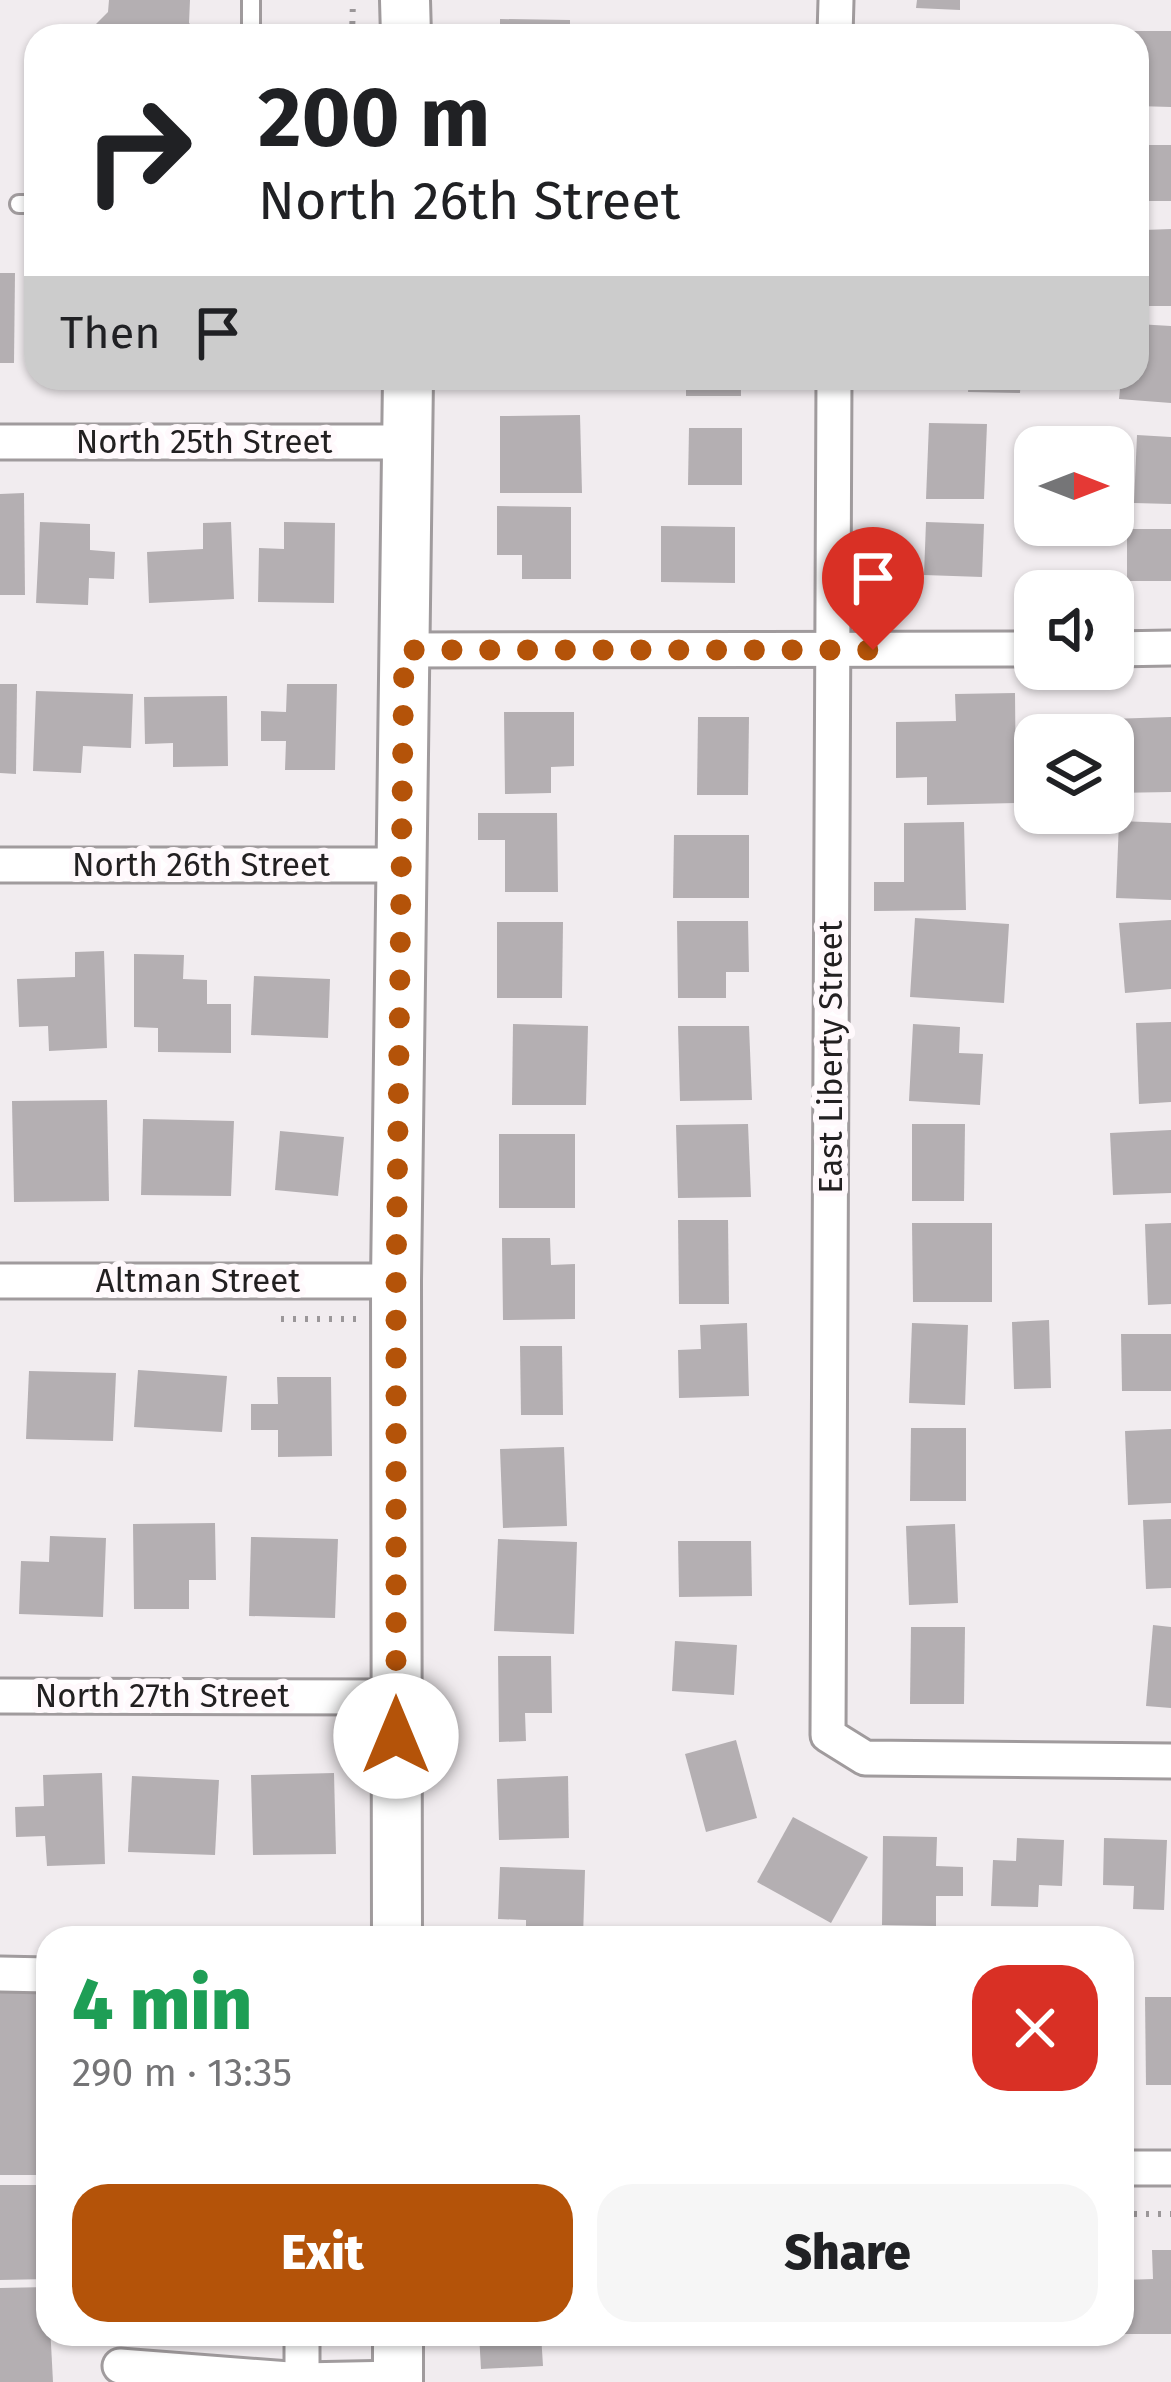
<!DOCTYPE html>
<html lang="en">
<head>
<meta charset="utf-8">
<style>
	body { margin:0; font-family:"Fira Sans",sans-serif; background:#f6f6f6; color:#202124; height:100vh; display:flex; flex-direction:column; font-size:45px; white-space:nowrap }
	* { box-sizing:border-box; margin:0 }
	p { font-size:39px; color:#757577 }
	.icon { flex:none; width:66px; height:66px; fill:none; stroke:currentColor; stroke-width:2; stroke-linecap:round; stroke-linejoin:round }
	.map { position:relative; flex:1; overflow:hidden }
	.sheet { position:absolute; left:36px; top:1926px; width:1098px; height:420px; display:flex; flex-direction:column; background:#fff; border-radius:36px; box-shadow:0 3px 9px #0004 }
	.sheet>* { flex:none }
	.top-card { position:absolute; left:24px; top:24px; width:1125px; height:366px; border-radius:36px; box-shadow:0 3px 9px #0004; background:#fff; color:#202124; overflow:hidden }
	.needle { width:78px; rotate:90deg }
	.fabs { position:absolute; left:1014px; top:426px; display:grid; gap:24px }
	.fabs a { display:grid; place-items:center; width:120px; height:120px; border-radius:24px; background:#fff; box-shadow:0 3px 9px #0004; font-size:60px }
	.pin { position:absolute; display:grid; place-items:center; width:102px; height:102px; color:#fff; margin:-123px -51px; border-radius:50% 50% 50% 0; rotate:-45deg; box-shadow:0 0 12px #0007 }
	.pin .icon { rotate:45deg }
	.me { position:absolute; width:132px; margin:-66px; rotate:0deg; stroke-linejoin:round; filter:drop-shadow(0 0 9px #0008) }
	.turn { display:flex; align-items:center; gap:42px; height:252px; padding:0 36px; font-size:54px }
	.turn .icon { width:156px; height:156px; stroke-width:2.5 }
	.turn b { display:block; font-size:84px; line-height:102px }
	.then { display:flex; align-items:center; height:114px; padding:0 36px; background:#0003; gap:24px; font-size:45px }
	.round { display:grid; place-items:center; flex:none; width:126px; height:126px; border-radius:36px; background:#f6f6f6 }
	.overview { display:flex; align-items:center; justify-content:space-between; height:204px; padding:0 36px }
	h1 { font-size:72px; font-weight:800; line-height:90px; color:#1e9e55 }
	.primary-button { display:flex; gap:24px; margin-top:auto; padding:24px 36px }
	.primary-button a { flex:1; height:138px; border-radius:36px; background:#b45309; color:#fff; font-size:48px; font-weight:800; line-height:138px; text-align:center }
	.primary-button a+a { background:#f6f6f6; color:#202124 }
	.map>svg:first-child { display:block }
</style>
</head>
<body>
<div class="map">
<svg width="1171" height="2382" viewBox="0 0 1171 2382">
	<rect width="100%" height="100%" fill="#f1ecef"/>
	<!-- building -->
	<g fill="#b4afb2">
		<path d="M109,0H190L189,23L202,36H84L108,12Z"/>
		<path d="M917,0H960V10L916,8Z"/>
		<path d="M500,19L570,20V36H500Z"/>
		<path d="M1125,31H1171V107L1137,106V36H1125Z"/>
		<rect x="1137" y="145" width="34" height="56"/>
		<path d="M1171,229V306H1142L1144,230Z"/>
		<path d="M0,273H15L14,363H0Z"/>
		<path d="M1137,324L1171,326V403L1119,399L1121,378H1137Z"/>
		<path d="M151,378H225V386L151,383Z"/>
		<path d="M500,378H585V386L500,387Z"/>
		<rect x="686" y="378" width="55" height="18"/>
		<path d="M969,378H1021L1020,393L968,392Z"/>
		<path d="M580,415L582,493H500V416Z"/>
		<path d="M929,423L987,424L984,499H926Z"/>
		<path d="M689,428H742V485H688Z"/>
		<path d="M1137,435L1171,437V504L1134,503Z"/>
		<path d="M24,493L25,595H0V494Z"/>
		<path d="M497,506L571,507V579H522V555H497Z"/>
		<path d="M40,522L90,524V550L115,552L114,579L89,578L88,605L36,603Z"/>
		<path d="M231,522L234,599L149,603L147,552L203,549V523Z"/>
		<path d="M284,522L335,523L334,603L258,602L259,548L284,549Z"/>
		<path d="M926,522L984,524L982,577L924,575Z"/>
		<path d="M661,526L735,527V583L661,582Z"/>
		<rect x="1127" y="529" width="44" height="52"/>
		<path d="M0,684H17L16,774L0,773Z"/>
		<path d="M287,684H337L335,770H285L286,741H261V711L286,712Z"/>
		<path d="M36,691L133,694L131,748L83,746L81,773L33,771Z"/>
		<path d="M1015,693L1016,803L927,805V777L896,778V722L956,721L955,694Z"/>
		<path d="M227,696L228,766L173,767V743L145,744L144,697Z"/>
		<path d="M504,712H574V766L551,767V793L505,794Z"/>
		<path d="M698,717H749L748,795H697Z"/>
		<path d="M1171,717V792L1113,793L1110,719Z"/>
		<path d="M478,813H557L558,892H505V840H478Z"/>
		<path d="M1119,821L1171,823V900L1116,898Z"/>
		<path d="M964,822L966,910L874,911V882H904V823Z"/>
		<path d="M674,835H749V898H673Z"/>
		<path d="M915,918L1009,924L1004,1003L910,997Z"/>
		<path d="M1171,920V989L1125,993L1119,923Z"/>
		<path d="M677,921H748L749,972H726V998H678Z"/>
		<path d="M497,922H563L562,998H497Z"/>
		<path d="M104,951L107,1048L49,1051L48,1026L19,1027L17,979L75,977V952Z"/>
		<path d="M134,954L184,955L183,979L207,980V1004H231V1053L158,1052V1028L134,1027Z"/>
		<path d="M254,976L330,979L328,1038L251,1035Z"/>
		<path d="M1171,1022V1102L1139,1104L1136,1023Z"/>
		<path d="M513,1024L588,1026L586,1105H512Z"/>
		<path d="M913,1024L960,1027L959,1053L983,1054L980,1105L909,1101Z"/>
		<path d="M678,1026H749L752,1100L680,1101Z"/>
		<path d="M107,1100L109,1201L14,1202L12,1101Z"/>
		<path d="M143,1119L234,1121L231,1196L141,1195Z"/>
		<path d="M748,1124L751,1197L678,1198L676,1125Z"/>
		<path d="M912,1124H965L964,1201H912Z"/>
		<path d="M1171,1130V1193L1113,1195L1110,1133Z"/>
		<path d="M280,1131L344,1137L338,1196L275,1190Z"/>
		<rect x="499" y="1134" width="76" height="74"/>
		<path d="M678,1220H728L729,1304H679Z"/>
		<path d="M912,1223H992V1302H913Z"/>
		<path d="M1171,1223V1304L1148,1305L1145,1224Z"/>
		<path d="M502,1238H550L551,1265L575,1264V1319L503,1320Z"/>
		<path d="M1049,1320L1051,1388L1014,1389L1012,1322Z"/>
		<path d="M747,1323L749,1396L679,1398L678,1350L701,1349L700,1325Z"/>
		<path d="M912,1323L968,1325L965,1405L909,1403Z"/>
		<path d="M1121,1334H1171V1391H1122Z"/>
		<path d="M520,1346H562L563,1415H521Z"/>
		<path d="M138,1370L227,1376L222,1432L134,1427Z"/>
		<path d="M29,1371L116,1373L113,1441L26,1439Z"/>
		<path d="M277,1377H331L332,1456L278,1457V1430H251V1404H278Z"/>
		<path d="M911,1428H966V1501H910Z"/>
		<path d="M1171,1429V1503L1128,1505L1125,1431Z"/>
		<path d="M564,1447L567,1526L503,1528L500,1449Z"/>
		<path d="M1171,1519V1588L1146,1589L1143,1520Z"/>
		<path d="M215,1523L216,1580H189V1609H134L133,1524Z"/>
		<path d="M955,1524L958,1603L909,1605L906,1526Z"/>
		<path d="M50,1536L106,1538L103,1617L19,1614L21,1561L49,1562Z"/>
		<path d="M251,1537L338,1539L335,1618L249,1616Z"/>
		<path d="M498,1539L577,1542L574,1634L494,1631Z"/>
		<path d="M678,1541H751L752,1596L679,1597Z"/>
		<path d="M1153,1625L1171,1627V1708L1146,1706Z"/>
		<path d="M911,1627H965L964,1704H910Z"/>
		<path d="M675,1641L737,1645L734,1695L672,1691Z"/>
		<path d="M498,1656H551L552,1713H525L526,1741L499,1742Z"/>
		<path d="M736,1740L757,1818L706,1832L685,1754Z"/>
		<path d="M102,1773L105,1864L47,1866L45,1836L16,1837L15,1807L44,1806L43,1775Z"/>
		<path d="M334,1773L336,1854L253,1855L251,1775Z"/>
		<path d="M132,1776L219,1780L215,1855L128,1852Z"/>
		<path d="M568,1776L569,1838L499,1840L497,1779Z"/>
		<path d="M793,1817L868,1857L831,1923L757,1882Z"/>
		<path d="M883,1836L937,1837L936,1866L963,1867V1896H936V1926L882,1925Z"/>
		<path d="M1017,1838L1064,1840L1062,1886L1039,1885L1038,1907L991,1906L993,1860L1016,1861Z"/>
		<path d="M1104,1838L1167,1840L1164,1910L1133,1909L1134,1886L1103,1885Z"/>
		<path d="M500,1867L585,1870L583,1938H526V1920L498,1919Z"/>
		<rect x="0" y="1985" width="48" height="190"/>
		<path d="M1145,1997H1171V2085H1146Z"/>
		<path d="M0,2185H48V2279L0,2280Z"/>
		<path d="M1152,2250H1171V2334H1124L1123,2280L1153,2279Z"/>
		<path d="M48,2287L53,2382H0V2288Z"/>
		<path d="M479,2334H541L543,2366L481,2369Z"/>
		<path d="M596,2334H648V2343L596,2340Z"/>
	</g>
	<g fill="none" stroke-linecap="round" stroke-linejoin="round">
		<!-- lane casing -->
		<g stroke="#a09b9d" stroke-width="22">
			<g id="lane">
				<path d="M251,0V36"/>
				<path d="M19,204H36"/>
			</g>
		</g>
		<!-- street casing -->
		<g stroke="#a09b9d" stroke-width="39">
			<g id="street">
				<path d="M835,36L836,0"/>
				<path d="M834,378L828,1735L865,1758L1171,1761"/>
				<path d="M0,442H408"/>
				<path d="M1113,649L1171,648"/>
				<path d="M404,650L1035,649"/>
				<path d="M0,865H403"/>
				<path d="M0,1281H396"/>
				<path d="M0,1696L396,1697"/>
				<path d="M0,1974L48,1975"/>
				<path d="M1122,2168H1171"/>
				<path d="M120,2366L302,2380L398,2378"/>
				<path d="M302,2382V2334"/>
			</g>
		</g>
		<!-- secondary casing -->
		<g stroke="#a09b9d" stroke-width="54">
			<g id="secondary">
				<path d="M405,0L406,36"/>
				<path d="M397,1938L396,1281L408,378"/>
				<path d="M398,2382V2334"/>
			</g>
		</g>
		<!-- path -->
		<g stroke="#9b9799" stroke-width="6" stroke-dasharray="3 9" stroke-linecap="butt">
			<path d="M352,36L353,0"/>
			<path d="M281,1319H358"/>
			<path d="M1122,2214H1171"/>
		</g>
		<!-- lane -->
		<use href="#lane" stroke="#fff" stroke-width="16"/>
		<!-- street -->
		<use href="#street" stroke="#fff" stroke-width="33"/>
		<!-- secondary -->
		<use href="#secondary" stroke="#fff" stroke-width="48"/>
	</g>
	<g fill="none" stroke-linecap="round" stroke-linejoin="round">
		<!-- route -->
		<path stroke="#b45309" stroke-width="21" stroke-dasharray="0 37.8" d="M396,1736V1281L404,650H873"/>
	</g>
	<g text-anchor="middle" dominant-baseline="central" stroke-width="12" stroke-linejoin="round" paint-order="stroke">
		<!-- street labels -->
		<g font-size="33" fill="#222021" stroke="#fff9fc">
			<text x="204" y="442">North 25th Street</text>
			<text x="201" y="865">North 26th Street</text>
			<text transform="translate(831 1057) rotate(-90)">East Liberty Street</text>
			<text x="198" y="1281">Altman Street</text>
			<text x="162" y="1696">North 27th Street</text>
		</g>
	</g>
</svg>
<div class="fabs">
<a><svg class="needle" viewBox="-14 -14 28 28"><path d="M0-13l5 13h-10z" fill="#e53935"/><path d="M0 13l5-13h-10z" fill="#757577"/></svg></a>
<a><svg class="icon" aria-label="sound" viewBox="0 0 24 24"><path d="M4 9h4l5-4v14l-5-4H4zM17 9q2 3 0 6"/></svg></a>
<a><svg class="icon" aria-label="layers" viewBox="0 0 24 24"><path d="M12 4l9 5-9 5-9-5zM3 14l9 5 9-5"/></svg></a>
</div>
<div class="pin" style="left:873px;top:650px;background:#d93025"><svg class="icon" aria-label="arrive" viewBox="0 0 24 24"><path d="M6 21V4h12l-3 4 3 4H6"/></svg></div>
<svg class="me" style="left:396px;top:1736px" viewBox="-20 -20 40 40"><circle r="19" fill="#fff"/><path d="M0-13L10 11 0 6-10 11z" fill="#b45309"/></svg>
<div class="top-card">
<div class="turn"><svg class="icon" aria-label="right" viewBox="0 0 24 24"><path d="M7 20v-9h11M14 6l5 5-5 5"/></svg><div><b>200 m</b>North 26th Street</div></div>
<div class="then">Then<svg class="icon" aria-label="arrive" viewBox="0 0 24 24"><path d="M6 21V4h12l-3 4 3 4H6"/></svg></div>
</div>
<section class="sheet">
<div class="overview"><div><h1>4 min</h1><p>290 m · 13:35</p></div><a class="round" style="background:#d93025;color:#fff"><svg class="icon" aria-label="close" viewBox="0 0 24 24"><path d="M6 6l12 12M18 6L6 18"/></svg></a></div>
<div class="primary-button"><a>Exit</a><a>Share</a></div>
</section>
</div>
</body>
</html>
